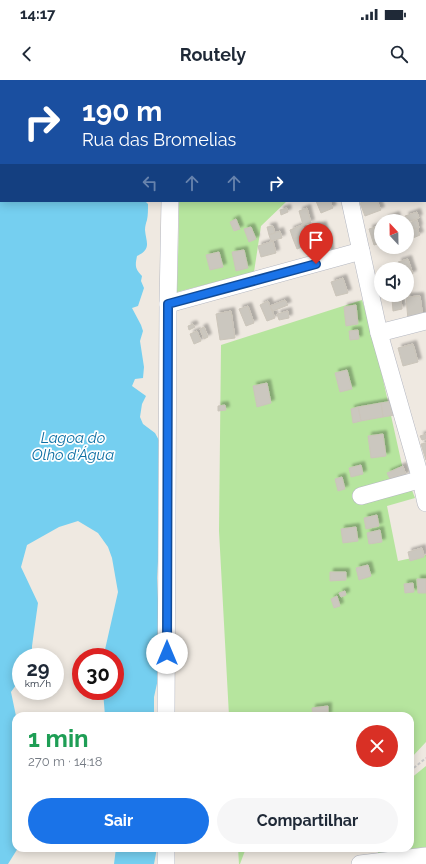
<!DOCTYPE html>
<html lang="pt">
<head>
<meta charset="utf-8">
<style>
	body { margin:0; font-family:Raleway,sans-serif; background:#f6f6f7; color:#1f2937; height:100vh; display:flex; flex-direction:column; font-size:15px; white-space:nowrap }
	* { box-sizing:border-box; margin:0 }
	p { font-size:13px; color:#747a83 }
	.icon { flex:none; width:22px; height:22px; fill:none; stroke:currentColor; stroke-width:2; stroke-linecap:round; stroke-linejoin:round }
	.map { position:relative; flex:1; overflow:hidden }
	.details { position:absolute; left:12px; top:632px; width:402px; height:140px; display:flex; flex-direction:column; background:#fff; border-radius:12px; box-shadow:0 2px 10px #0003 }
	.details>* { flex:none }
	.guide { position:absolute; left:0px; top:0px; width:426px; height:122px; box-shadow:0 2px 10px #0003; background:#1a4fa0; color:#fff; overflow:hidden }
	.needle { width:26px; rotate:338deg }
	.fabs { position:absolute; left:374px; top:134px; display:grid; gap:8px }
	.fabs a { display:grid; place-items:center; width:40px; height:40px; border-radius:50%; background:#fff; box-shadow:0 2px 10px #0003; font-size:20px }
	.speed { position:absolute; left:12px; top:568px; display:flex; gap:8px; font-size:20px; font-weight:700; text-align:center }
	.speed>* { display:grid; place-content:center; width:52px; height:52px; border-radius:50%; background:#fff; box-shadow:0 2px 10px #0003; line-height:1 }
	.speed small { font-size:10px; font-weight:400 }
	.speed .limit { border:6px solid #d22; background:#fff; color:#111 }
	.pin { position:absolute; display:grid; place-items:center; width:34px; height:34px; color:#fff; margin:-41px -17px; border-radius:50% 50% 50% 0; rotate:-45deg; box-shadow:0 0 4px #0007 }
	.pin .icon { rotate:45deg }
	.me { position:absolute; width:44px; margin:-22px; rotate:0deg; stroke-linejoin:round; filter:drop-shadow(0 0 3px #0008) }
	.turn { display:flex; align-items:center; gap:14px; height:84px; padding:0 16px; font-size:18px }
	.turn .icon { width:52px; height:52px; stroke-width:2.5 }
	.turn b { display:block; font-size:28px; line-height:34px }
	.lanes { display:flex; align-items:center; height:38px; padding:0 16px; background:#0003; justify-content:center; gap:20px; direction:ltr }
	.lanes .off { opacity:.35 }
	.round { display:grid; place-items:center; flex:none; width:42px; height:42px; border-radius:21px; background:#f6f6f7 }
	.head { display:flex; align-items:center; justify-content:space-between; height:68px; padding:0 16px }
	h1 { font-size:24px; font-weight:700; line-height:30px; color:#1e9e55 }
	.action { display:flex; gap:8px; margin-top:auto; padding:8px 16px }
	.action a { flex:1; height:46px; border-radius:24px; background:#1a73e8; color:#fff; font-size:16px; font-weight:700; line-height:46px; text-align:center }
	.action a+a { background:#f6f6f7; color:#1f2937 }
	.status { display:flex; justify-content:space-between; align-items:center; height:28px; padding:0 20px; background:#fff; direction:ltr }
	.status svg { height:11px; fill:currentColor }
	header { display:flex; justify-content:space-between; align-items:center; height:52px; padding:0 16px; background:#fff; font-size:18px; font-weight:700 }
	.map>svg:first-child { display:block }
</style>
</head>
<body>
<div class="status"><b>14:17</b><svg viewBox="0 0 49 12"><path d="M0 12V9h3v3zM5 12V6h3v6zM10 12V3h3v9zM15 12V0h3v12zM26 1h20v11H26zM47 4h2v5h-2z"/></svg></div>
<header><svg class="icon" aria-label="back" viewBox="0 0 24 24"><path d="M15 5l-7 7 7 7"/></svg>Routely<svg class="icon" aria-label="search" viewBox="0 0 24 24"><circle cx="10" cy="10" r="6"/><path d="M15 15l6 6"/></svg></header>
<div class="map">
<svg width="426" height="784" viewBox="0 0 426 784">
	<defs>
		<filter id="shadow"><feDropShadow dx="3.5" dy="-3.5" stdDeviation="1" flood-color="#0004"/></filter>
	</defs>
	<rect width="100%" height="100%" fill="#efe9e1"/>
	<!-- green -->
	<g fill="#b6e59e">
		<path d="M162,0H426V54H425V1Z"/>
		<path d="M178,121H287L261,146L254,192L177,212L179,142Z"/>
		<path d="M362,220L372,250L402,385L415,418L387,426L398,481L426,475V662L412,677H410V636H229L219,451L221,265Z"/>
		<path d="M426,686V767L378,773V768H410V699Z"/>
		<path d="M238,768H246L240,784H239Z"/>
	</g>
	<!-- water -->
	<g fill="#75cff0">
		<path d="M0,0H124L1,1V121H145L148,124C148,130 148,135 147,140C146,143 145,146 145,150C146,162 152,169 137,176C135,186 135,189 142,196L141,201L144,208L138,226L132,228L141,245L143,251L140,261L144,287L143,298L135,299L132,306L146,316L142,324L140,337L143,344L155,353L161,364L160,449L157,498L160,561L158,599L154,617V636H105L103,611H115V577H104V574L118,512L112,478L108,467L98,453L78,441L59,447L27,465L21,487L38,523L32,566V577H21V598L11,612L16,636V768H18L8,784H0Z"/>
		<path d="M116,768H157L154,784H114Z"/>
	</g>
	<!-- building -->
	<g fill="#cbc7bf" stroke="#cbc5ba" filter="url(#shadow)">
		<path d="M388,0H426V53H425V1Z"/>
		<path d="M316,121H330L333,128L321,133Z"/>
		<path d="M365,121H377L381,130L365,136L360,123Z"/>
		<path d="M287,128L288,132L281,135L280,130Z"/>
		<path d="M307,128L311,143L303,145L299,131Z"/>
		<path d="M417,132L419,138L408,142L405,136Z"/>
		<path d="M396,135L397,141H385V139Z"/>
		<path d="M236,139L240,149L234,151L230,142Z"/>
		<path d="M417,140L419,148L412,150L409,143Z"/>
		<path d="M302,145L306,155L293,159L290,150Z"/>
		<path d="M323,145L325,154L316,157L313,147Z"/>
		<path d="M381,145V163L374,165L369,149Z"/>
		<path d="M273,146L275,153L269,155L267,147Z"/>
		<path d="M251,147L256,159L249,162L244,149Z"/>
		<path d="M417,148L420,155L413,158L410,151Z"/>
		<path d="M280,151L282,158L271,161L269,155Z"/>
		<path d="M306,155L309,164L297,169L293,159Z"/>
		<path d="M327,156L331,173L317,176L313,160Z"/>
		<path d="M273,161L276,173L261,177L258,166Z"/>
		<path d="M244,170L248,188L236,191L232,172Z"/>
		<path d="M219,172L223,187L210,190L206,175Z"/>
		<path d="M408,179L413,194L407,196V189H400L398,182Z"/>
		<path d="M343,198L348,213L336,216L331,202Z"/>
		<path d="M420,216L423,238L408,240L406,217Z"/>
		<path d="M401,218L402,229L393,231L392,219Z"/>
		<path d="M285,220L288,225L273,231L270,226Z"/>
		<path d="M268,221L275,238L267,241L260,225Z"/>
		<path d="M356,225L358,244L346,246L344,227Z"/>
		<path d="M248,226L254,243L246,246L239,229Z"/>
		<path d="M231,231L235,258L220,260L216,234Z"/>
		<path d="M288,231L289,238L279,240L277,234Z"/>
		<path d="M193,244L195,247L189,250L188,246Z"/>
		<path d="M204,247L208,257L204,259L200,249Z"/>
		<path d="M358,250L359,259L350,260L349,251Z"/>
		<path d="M197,251L201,261L194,264L190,254Z"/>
		<path d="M413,264L418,282L403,286L398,268Z"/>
		<path d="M347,290L352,309L340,312L335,293Z"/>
		<path d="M267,303L271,323L257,327L253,306Z"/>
		<path d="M393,321L395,335L383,337L381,323Z"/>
		<path d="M381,323L383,337L361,341L358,327Z"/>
		<path d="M225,325L226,330L218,331V326Z"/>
		<path d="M358,327L361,341L353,343L351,329Z"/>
		<path d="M383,354L386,376L371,378L368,356Z"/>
		<path d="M426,354V359L422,360L420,356Z"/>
		<path d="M426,363V380L421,364Z"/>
		<path d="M361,385L363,394L351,397L349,388Z"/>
		<path d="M403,386L406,395L391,401L387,393Z"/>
		<path d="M342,397L345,409L338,411L335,399Z"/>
		<path d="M377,435L379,446L366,449L364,438Z"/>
		<path d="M356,447L358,461L343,463L341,449Z"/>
		<path d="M380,450L382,462L369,464L367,453Z"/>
		<path d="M422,468L424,477L410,481L408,472Z"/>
		<path d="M368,485L371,496L359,500L356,488Z"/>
		<path d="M330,492H346V500L330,501Z"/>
		<path d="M417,499H426V513H418Z"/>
		<path d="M413,503L414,512L405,513L404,504Z"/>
		<path d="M345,511L346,515L341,517L339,513Z"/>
		<path d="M337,516L340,526L334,528L331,519Z"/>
		<path d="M328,626V636H313L312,628Z"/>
	</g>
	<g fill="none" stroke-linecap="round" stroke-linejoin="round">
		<!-- minor casing -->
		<g stroke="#b4b7c1" stroke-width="18">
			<g id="minor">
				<path d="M322,0V1"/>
				<path d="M248,1L252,0"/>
				<path d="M350,121L379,253L421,400L426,423"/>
				<path d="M168,224L361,171"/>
				<path d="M379,253L426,241"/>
				<path d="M361,416L426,398"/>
				<path d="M166,636L168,224L170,121"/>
				<path d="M166,784V768"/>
				<path d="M360,784L426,776"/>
			</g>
		</g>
		<!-- path -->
		<g stroke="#c9c9c9" stroke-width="2" stroke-dasharray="3 2" stroke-linecap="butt">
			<path d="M159,0V1"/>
			<path d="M425,59L426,58"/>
			<path d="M410,691L426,678"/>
		</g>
		<!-- minor -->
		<use href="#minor" stroke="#fff" stroke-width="17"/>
	</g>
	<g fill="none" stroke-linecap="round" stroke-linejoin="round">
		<!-- route casing -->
		<g stroke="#114b97" stroke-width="10">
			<path id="route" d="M167,573L168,224L316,184"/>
		</g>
		<!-- route -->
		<use href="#route" stroke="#1a73e8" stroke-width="7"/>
	</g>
	<g text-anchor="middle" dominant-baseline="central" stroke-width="3.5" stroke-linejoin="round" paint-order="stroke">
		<!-- water labels -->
		<g font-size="15" font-style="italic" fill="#0d6fa3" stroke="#fff">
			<text x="73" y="358">Lagoa do<tspan x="73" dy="17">Olho d'Água</tspan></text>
		</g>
	</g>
</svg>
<div class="fabs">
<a><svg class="needle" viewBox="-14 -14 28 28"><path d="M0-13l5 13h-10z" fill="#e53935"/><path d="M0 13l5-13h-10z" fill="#747a83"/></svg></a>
<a><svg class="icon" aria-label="sound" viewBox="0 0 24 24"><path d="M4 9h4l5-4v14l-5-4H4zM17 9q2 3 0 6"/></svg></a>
</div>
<div class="speed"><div>29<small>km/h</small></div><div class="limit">30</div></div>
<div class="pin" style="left:316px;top:184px;background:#d93025"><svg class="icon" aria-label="arrive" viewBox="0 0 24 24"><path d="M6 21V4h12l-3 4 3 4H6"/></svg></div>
<svg class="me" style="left:167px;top:573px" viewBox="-20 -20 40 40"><circle r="19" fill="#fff"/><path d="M0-13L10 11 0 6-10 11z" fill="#1a73e8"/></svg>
<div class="guide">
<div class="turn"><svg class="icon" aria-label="right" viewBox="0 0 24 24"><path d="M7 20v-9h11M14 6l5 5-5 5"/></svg><div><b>190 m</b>Rua das Bromelias</div></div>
<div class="lanes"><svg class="icon off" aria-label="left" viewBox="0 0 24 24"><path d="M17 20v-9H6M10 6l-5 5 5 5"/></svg><svg class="icon off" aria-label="ahead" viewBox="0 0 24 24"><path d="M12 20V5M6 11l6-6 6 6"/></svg><svg class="icon off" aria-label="ahead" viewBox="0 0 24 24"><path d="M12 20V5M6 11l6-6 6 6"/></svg><svg class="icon" aria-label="right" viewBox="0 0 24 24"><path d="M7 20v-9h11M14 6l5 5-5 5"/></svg></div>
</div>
<section class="details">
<div class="head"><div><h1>1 min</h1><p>270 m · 14:18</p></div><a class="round" style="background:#d93025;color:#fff"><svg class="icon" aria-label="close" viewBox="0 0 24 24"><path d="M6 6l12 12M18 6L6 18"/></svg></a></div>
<div class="action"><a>Sair</a><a>Compartilhar</a></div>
</section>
</div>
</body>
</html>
